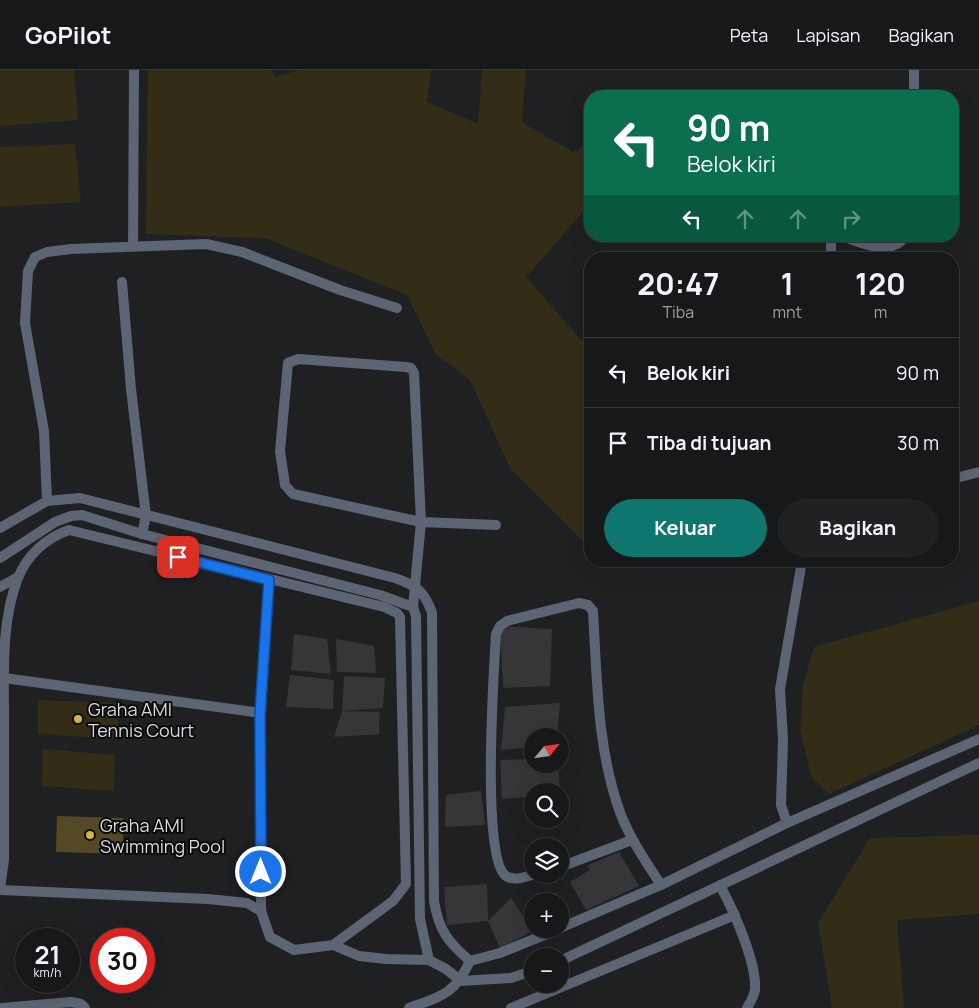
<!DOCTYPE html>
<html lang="id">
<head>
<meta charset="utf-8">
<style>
	body { margin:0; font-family:Manrope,sans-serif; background:#202123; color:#f1f3f6; height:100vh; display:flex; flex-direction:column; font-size:19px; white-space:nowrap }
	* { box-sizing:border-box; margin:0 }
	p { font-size:16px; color:#9ea0a2 }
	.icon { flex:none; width:28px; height:28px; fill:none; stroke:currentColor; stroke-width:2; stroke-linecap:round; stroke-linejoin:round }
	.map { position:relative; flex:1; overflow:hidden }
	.side { position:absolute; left:584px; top:182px; width:375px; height:315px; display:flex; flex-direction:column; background:#17181a; border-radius:20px; box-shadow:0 5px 20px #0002,0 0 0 1px #363739 }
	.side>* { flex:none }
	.hud { position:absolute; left:584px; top:20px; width:375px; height:152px; border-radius:20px; box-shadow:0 5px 20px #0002,0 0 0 1px #363739; background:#0b6e4f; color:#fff; overflow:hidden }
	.needle { width:32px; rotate:61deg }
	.fabs { position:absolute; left:524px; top:658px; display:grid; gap:10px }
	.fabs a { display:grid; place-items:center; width:45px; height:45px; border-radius:50%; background:#17181a; box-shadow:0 5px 20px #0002,0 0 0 1px #363739; font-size:25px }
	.speed { position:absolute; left:15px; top:858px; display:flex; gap:10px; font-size:25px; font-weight:700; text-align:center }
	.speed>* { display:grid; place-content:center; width:65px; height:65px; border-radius:50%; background:#17181a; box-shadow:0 5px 20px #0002,0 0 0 1px #363739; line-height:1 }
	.speed small { font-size:12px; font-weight:400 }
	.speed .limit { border:8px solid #d22; background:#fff; color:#111 }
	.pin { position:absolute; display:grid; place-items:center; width:42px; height:42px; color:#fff; margin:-21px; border-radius:10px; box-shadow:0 2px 8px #0006 }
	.me { position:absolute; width:55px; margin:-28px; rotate:0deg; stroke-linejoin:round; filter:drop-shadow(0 0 4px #0008) }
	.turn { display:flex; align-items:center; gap:18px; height:105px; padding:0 20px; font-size:22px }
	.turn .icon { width:65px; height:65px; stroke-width:2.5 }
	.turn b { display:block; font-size:35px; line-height:42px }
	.lanes { display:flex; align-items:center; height:48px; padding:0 20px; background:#0003; justify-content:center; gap:25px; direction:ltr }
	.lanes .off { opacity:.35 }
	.eta { display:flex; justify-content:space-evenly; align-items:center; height:85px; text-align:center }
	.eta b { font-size:30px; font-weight:700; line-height:35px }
	.button { display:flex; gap:10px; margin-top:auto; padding:10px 20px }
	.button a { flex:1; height:58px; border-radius:30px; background:#0f766e; color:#fff; font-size:20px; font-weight:700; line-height:58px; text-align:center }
	.button a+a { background:#202123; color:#f1f3f6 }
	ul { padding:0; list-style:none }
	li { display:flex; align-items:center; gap:15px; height:70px; padding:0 20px; border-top:1px solid #363739 }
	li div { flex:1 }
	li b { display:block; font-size:19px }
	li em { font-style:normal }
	header { display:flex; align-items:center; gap:30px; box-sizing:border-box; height:70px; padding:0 25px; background:#17181a; border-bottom:1px solid #363739 }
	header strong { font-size:24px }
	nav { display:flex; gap:28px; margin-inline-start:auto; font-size:18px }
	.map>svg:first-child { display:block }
</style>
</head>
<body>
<header>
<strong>GoPilot</strong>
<nav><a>Peta</a><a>Lapisan</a><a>Bagikan</a></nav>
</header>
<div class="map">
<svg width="979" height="938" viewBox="0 0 979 938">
	<rect width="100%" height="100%" fill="#1f2022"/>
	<!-- green -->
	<g fill="#332d18">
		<path d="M0,0H74L78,50L0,56Z"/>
		<path d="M148,0H271L275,7L300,0H431L427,32L478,54L482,0H526L522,52L573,82L590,73V134L526,207L590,280V478L510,398L470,310L436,285L407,225L265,168L146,164Z"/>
		<path d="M75,74L81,132L0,137V77Z"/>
		<path d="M979,531V655L829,724L811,706L800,659L803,615L814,577Z"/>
		<path d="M38,630L120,633L117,669L38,664Z"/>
		<path d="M43,679L115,685L114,721L42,716Z"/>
		<path d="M979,765V844L897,850L904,938H832L818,853L870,768Z"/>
	</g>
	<!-- water -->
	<path fill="#534924" d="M57,746L123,748V784L56,782Z"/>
	<!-- building -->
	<g fill="#353638">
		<path d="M500,556L552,559L550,616L503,618Z"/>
		<path d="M294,564L327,569L331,604L291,600Z"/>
		<path d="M336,569L374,576L376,603L337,602Z"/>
		<path d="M290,605L334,610L333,639L286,637Z"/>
		<path d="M344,606L385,608L383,638L342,641L380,642L379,664L334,667L342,641Z"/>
		<path d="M560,633L557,666H532V677L501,680L505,637Z"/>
		<path d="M532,689V694H558L560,721H532V726L502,729L500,690Z"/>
		<path d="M481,721L485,755L445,757L446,725Z"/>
		<path d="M619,782L639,816L586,840L570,812L590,800L587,796Z"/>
		<path d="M487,814L488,851L447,855L444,817Z"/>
		<path d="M511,828L533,861L500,878L488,851Z"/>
	</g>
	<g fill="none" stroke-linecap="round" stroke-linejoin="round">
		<!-- street -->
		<g stroke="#5d6473" stroke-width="10">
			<path d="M914,0V26"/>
			<path d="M831,166V189"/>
			<path d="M842,166C860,173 892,187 905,166"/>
			<path d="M133,176L134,0"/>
			<path d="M122,212L131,319L146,446L142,464"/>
			<path d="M952,409L979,402"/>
			<path d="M47,431L44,361L25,253L28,201L35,187L47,182L71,179L206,174L242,182L340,220L397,238"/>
			<path d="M0,458L47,431L80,428L395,508C416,515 425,522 432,543L434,831C439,861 448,872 470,891"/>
			<path d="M0,488L55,452L71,446L82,445L142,464L380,525L413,537L416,546L420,849L429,890L446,899L461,911L511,908L532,901"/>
			<path d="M0,517L18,507"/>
			<path d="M413,537L421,452L414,303L411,298L406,297L298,289L288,293L280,381L285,415L293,424L421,452L496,455"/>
			<path d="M4,608L261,643"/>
			<path d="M787,753L781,735L783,670L780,619L802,491"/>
			<path d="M560,797L632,770"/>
			<path d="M536,804C526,806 515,812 506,806C481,791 494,599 496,564L500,556L507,551L579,533L588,535L593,541C597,608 597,681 621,745C631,770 646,792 661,815"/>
			<path d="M720,815C733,840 757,892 755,920C754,926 750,933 747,938"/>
			<path d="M0,818L4,790C4,743 4,696 4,648C4,603 1,551 18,508C27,485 46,468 69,460L384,537L397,543L400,547L406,814L393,831L333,875"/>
			<path d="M0,820L208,829L247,833L261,841L270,867L294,880L333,875L359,886L386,889L429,890"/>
			<path d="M261,841V643L269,510"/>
			<path d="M560,858L661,815L787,753L979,669"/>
			<path d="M470,891L500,883L559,859"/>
			<path d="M560,891L979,693"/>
			<path d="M2,938L71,932L81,934L85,938"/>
			<path d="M409,938C442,926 455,924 470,891"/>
			<path d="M511,938L735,845"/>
		</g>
	</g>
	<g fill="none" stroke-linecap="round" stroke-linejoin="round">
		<!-- route casing -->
		<g stroke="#114b97" stroke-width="12">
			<path id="route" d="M178,487L269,510L260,643L261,802"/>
		</g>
		<!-- route -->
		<use href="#route" stroke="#1a73e8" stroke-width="9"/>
	</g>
	<!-- markers -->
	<g fill="#d4b635" stroke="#0a0a0b" stroke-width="2">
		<circle cx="78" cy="649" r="5"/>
		<circle cx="90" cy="765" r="5"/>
	</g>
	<g text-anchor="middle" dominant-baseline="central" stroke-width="4" stroke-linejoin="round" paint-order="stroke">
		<!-- poi labels -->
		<g font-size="18" fill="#dadadc" stroke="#0a0a0b" text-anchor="start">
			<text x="88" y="639">Graha AMI<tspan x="88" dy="21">Tennis Court</tspan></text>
			<text x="100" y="755">Graha AMI<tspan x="100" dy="21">Swimming Pool</tspan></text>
		</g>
	</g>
</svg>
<div class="fabs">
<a><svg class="needle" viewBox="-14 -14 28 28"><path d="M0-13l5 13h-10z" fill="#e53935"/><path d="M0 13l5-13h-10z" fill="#9ea0a2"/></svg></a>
<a><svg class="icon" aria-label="search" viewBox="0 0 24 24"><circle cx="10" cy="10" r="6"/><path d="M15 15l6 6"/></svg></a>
<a><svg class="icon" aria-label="layers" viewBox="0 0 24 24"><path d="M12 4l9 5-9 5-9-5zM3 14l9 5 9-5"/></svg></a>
<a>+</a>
<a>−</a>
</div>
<div class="speed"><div>21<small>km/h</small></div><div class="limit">30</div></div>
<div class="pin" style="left:178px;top:487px;background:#d93025"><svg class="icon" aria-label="arrive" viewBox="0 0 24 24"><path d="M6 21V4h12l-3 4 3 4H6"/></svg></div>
<svg class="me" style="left:261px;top:802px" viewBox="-20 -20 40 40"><circle r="17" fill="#1a73e8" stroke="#fff" stroke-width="3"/><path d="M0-11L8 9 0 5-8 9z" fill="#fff"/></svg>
<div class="hud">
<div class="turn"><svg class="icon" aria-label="left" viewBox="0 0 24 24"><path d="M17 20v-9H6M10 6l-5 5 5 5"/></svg><div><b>90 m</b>Belok kiri</div></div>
<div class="lanes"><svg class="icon" aria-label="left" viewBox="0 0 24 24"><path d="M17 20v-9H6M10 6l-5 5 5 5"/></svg><svg class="icon off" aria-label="ahead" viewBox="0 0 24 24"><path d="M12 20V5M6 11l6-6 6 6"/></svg><svg class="icon off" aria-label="ahead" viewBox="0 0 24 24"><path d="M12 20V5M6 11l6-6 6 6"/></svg><svg class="icon off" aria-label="right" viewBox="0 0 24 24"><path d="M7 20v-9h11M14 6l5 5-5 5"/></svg></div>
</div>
<section class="side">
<div class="eta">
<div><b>20:47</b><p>Tiba</p></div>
<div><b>1</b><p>mnt</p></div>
<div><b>120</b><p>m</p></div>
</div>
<ul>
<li><svg class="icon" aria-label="left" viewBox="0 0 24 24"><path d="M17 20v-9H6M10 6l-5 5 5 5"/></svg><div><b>Belok kiri</b></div><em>90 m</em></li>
<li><svg class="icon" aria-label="arrive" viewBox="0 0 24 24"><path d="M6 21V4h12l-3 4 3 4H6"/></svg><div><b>Tiba di tujuan</b></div><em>30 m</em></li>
</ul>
<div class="button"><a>Keluar</a><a>Bagikan</a></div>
</section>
</div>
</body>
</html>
